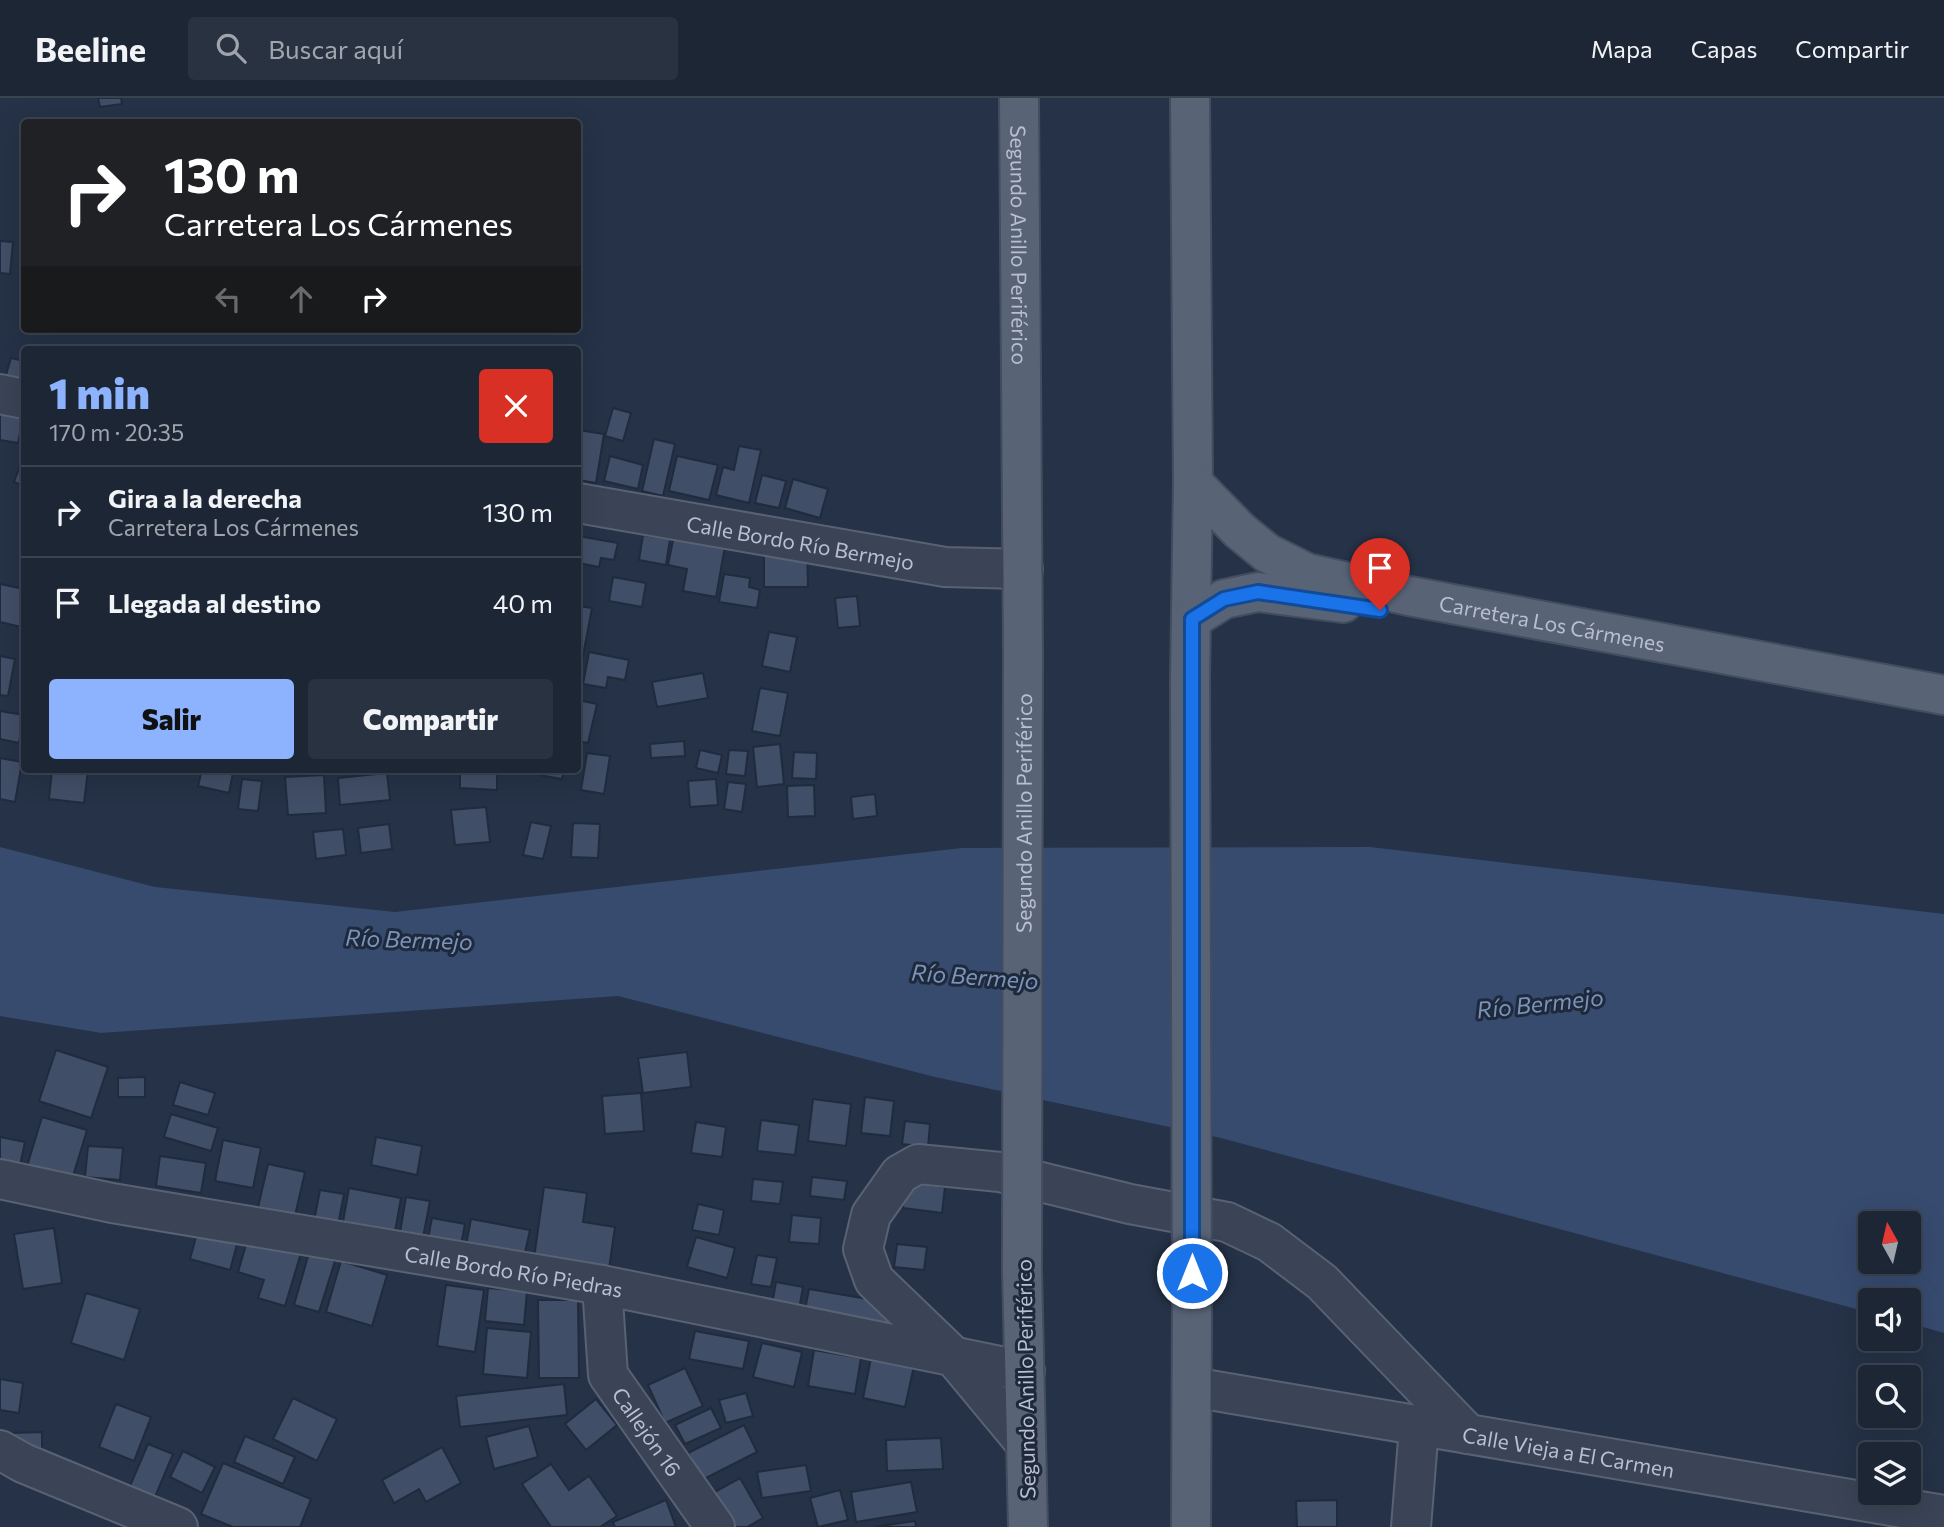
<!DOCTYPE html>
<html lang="es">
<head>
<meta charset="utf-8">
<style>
	body { margin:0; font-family:Commissioner,sans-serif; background:#293241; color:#f1f3f6; height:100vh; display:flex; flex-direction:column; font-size:26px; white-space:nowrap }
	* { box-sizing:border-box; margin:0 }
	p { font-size:23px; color:#a0a5ad }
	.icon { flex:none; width:38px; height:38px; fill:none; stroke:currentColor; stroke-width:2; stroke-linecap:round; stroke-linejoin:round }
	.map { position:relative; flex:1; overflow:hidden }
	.panel { position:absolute; left:21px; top:248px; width:560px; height:427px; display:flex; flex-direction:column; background:#1c2635; border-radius:7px; box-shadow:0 7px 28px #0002,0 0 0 2px #3a4350 }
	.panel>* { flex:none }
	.guide { position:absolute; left:21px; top:21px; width:560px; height:214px; border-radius:7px; box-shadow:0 7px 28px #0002,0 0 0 2px #3a4350; background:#202124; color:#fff; overflow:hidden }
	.needle { width:46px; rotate:352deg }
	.tools { position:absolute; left:1858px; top:1113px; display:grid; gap:14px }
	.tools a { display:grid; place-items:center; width:63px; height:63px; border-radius:7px; background:#1c2635; box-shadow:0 7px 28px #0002,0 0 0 2px #3a4350; font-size:35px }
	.pin { position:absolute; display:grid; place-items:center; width:60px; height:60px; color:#fff; margin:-72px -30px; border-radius:50% 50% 50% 0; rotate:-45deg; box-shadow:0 0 7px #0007 }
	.pin .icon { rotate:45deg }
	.me { position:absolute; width:77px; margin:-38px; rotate:0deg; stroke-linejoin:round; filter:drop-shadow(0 0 5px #0008) }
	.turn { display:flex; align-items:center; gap:24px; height:147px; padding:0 28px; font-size:32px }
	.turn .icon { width:91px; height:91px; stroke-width:2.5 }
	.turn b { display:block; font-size:49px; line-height:60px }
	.lanes { display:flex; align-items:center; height:66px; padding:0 28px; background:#0003; justify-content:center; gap:35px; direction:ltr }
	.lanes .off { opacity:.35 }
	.round { display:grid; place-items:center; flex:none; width:74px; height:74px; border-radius:7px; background:#293241 }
	.headline { display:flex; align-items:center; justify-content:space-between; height:119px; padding:0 28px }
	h1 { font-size:42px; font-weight:800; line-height:52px; color:#8db3ff }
	.action { display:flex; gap:14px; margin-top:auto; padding:14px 28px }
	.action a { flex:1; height:80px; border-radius:7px; background:#8db3ff; color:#111; font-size:28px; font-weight:800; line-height:80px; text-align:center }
	.action a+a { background:#293241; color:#f1f3f6 }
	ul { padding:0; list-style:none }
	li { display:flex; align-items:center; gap:21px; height:91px; padding:0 28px; border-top:2px solid #3a4350 }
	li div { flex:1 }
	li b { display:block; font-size:26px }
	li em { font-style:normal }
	header { display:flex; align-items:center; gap:42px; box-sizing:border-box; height:98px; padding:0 35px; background:#1c2635; border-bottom:2px solid #3a4350 }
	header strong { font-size:33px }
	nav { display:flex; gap:38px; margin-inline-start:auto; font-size:24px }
	.search { width:490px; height:63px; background:#293241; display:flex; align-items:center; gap:18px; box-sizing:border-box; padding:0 24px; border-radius:7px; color:#a0a5ad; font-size:26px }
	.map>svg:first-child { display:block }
</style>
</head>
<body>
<header>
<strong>Beeline</strong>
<div class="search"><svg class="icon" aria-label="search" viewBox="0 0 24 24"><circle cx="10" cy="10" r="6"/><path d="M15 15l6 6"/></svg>Buscar aquí</div>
<nav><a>Mapa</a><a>Capas</a><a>Compartir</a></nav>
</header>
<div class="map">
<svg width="1944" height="1429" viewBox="0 0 1944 1429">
	<rect width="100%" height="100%" fill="#253247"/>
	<!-- water -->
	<path fill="#374b6f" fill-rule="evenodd" d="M0,749L155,789L395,814L962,750L1370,749L1944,816V1235L1909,1225V1202H1871V1215L1221,1040L935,979L618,898L101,935L0,918ZM1871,1125H1909V1164H1871Z"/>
	<!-- building -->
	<g fill="#414e67" stroke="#202b3d" stroke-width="2">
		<path d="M98,0H121L122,6L100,9Z"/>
		<path d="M0,143L13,144L10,176L0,175Z"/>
		<path d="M11,260L24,263V285L5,280Z"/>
		<path d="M0,309L24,314L18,345L0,342Z"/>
		<path d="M613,310L631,315L623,343L605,338Z"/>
		<path d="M578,332L604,336L596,385L578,382Z"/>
		<path d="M654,341L675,346L663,398L642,393Z"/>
		<path d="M739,348L761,352L749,405L716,397L723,369L734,372Z"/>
		<path d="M610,358L643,367L638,391L604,383Z"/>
		<path d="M677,358L718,367L709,402L669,393Z"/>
		<path d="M21,365L24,366V388L14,384Z"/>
		<path d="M762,377L786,383L779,410L755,405Z"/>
		<path d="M793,381L828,391L820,420L785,410Z"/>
		<path d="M676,428L727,437L716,499L683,493L687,471L668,467Z"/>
		<path d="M643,437L670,441L666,467L639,462Z"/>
		<path d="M578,438L618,445L614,462L601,460L599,469L578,465Z"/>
		<path d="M807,452L808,489H764V453Z"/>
		<path d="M724,476L750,480L749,489L760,492L757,510L719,504Z"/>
		<path d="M613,479L646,485L642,509L609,503Z"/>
		<path d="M0,486L24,491L21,529L0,524Z"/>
		<path d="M857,498L860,528L838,530L835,500Z"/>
		<path d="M578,508L592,510L579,579L578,578Z"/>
		<path d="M769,534L797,539L790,574L762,568Z"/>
		<path d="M589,554L629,562L625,582L608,579L606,590L583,586Z"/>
		<path d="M0,558L15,561L8,598L0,597Z"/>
		<path d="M703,575L708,600L657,609L652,584Z"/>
		<path d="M760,590L788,595L780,638L752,633Z"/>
		<path d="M578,602L597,606L588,645L578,643Z"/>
		<path d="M0,613L24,617L19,645L0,641Z"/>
		<path d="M684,643L685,658L651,660L650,646Z"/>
		<path d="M780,646L784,686L757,689L753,649Z"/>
		<path d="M700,652L722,657L718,675L696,670Z"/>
		<path d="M729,652L748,653L745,678L726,676Z"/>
		<path d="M794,654L817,655L816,681L792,680Z"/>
		<path d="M587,655L610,658L604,696L581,692Z"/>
		<path d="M0,660L22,664L15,704L0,701Z"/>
		<path d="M52,672H88L84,705L49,701Z"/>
		<path d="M202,672L233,675L229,695L198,688Z"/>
		<path d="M460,672H497V692L460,690Z"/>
		<path d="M540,672H564L562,681L539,677Z"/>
		<path d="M387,675L390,702L340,707L338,680Z"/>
		<path d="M324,677L326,715L288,717L285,679Z"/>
		<path d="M242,681L262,683L258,713L238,711Z"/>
		<path d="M716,681L718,707L690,709L688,683Z"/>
		<path d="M728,684L746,686L742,714L724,711Z"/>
		<path d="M814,687L815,718L788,719L787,688Z"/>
		<path d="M875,696L877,718L853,721L851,699Z"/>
		<path d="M486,709L490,744L455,747L451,712Z"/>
		<path d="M531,724L551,728L543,761L523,757Z"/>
		<path d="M573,725L600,726L598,760L571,759Z"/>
		<path d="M389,726L392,751L361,755L358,730Z"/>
		<path d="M343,731L346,757L316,761L313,734Z"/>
		<path d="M56,952L108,969L91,1020L39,1003Z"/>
		<path d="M687,954L691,989L643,995L638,960Z"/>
		<path d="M145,979V999H118V980Z"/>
		<path d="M180,984L215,995L208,1017L173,1007Z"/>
		<path d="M641,995L644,1033L605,1036L602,998Z"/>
		<path d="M865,999L894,1003L890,1038L861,1035Z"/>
		<path d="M813,1001L851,1006L846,1048L808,1043Z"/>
		<path d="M171,1016L218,1030L211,1053L164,1039Z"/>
		<path d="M42,1019L87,1032L70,1088L25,1075Z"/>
		<path d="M761,1022L799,1027L795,1057L757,1053Z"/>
		<path d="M905,1023L930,1026L928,1049L902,1046Z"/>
		<path d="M696,1024L726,1029L722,1059L691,1055Z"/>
		<path d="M0,1039L25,1044L18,1077L0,1073Z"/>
		<path d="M376,1039L422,1048L417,1077L371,1067Z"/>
		<path d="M223,1042L261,1050L253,1090L215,1083Z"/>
		<path d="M88,1048L123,1050L120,1082L85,1079Z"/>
		<path d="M160,1058L206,1065L201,1095L156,1088Z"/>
		<path d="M268,1066L305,1074L294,1122L257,1114Z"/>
		<path d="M812,1079L847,1083L844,1102L810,1098Z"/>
		<path d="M753,1081L783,1084L780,1106L751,1103Z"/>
		<path d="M905,1084L945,1089L942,1115L903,1110Z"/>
		<path d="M544,1089L587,1095L583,1124L615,1129L609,1171L534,1160Z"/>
		<path d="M349,1090L401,1100L393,1145L341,1135Z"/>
		<path d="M320,1092L344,1096L338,1127L314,1123Z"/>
		<path d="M406,1099L430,1103L421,1150L398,1146Z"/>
		<path d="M698,1106L724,1112L719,1137L692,1132Z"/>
		<path d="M792,1117L821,1120L819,1146L789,1144Z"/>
		<path d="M432,1120L465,1126L459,1157L426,1151Z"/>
		<path d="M471,1121L530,1132L522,1168L464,1157Z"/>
		<path d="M199,1128L239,1139L230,1172L190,1161Z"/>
		<path d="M54,1130L62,1185L23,1191L14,1136Z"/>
		<path d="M696,1139L735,1150L727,1180L687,1169Z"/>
		<path d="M248,1140L301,1155L285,1208L258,1200L264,1182L238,1174Z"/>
		<path d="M897,1146L927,1149L924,1172L894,1169Z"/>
		<path d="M309,1155L335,1163L319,1214L294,1207Z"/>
		<path d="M757,1157L777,1160L771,1189L751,1186Z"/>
		<path d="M341,1163L387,1177L372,1228L326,1214Z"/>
		<path d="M776,1184L803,1189L798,1217L771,1212Z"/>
		<path d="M446,1187L484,1192L475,1254L437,1248Z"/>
		<path d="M488,1190L527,1193L524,1227L485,1223Z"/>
		<path d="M809,1191L897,1206L891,1239L803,1222Z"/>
		<path d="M86,1195L140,1211L124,1262L71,1245Z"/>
		<path d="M538,1202H578L579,1280H539Z"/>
		<path d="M487,1230L531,1234L527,1280L483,1276Z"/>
		<path d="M695,1233L749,1243L743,1271L689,1261Z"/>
		<path d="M762,1245L802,1254L794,1289L753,1279Z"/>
		<path d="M814,1252L861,1260L855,1296L808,1288Z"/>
		<path d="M871,1260L914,1268L905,1309L863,1300Z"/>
		<path d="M685,1270L703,1308L665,1325L648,1287Z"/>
		<path d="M0,1281L23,1285L19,1315L0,1312Z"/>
		<path d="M564,1286L567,1317L460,1329L456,1298Z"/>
		<path d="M746,1295L753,1318L726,1325L719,1302Z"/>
		<path d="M293,1300L337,1321L317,1363L273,1341Z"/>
		<path d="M596,1301L617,1327L586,1352L565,1326Z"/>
		<path d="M116,1306L151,1319L134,1363L99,1349Z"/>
		<path d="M711,1310L721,1330L685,1346L675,1327Z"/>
		<path d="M744,1327L757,1354L702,1382L688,1355Z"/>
		<path d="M529,1328L538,1359L494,1371L486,1339Z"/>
		<path d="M42,1334V1353L10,1354V1335Z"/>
		<path d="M245,1338L295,1359L283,1386L234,1364Z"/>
		<path d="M941,1340L943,1371L887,1373L886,1342Z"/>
		<path d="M148,1346L173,1356L155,1399L130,1388Z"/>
		<path d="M442,1349L461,1385L426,1404L419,1391L394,1405L382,1382Z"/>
		<path d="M183,1353L215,1369L202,1395L170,1379Z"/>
		<path d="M223,1365L311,1401L300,1429H233L201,1416Z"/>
		<path d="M551,1366L569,1392L589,1378L617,1418L600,1429H551L522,1386Z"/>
		<path d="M806,1367L811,1393L762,1400L757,1374Z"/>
		<path d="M740,1380L763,1420L747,1429H727L709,1397Z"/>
		<path d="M911,1384L917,1414L856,1424L851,1394Z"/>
		<path d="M840,1392L848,1422L818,1429L810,1400Z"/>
		<path d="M666,1402L676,1429H615L613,1424Z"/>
		<path d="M1337,1402V1429H1297L1296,1403Z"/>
		<path d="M915,1423L916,1429H874Z"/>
	</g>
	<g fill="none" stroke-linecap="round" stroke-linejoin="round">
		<!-- minor casing -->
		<g stroke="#586273" stroke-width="42">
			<g id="minor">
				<path d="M0,296L24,301"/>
				<path id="s1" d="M578,405L945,469L1023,471"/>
				<path id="s2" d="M0,1081L112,1105L602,1187L1025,1273"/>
				<path id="s3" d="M602,1187L608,1277L715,1429"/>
				<path id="s4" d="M1192,1289L1944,1417"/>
				<path d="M1026,1346L953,1258L874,1182L863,1151L871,1117L900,1076L918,1066L1000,1074L1130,1106L1227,1124L1269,1144L1322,1184L1468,1336"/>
				<path d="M0,1352L23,1365L178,1429"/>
				<path d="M1411,1429L1419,1329"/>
			</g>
		</g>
		<!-- major casing -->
		<g stroke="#434d5f" stroke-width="42">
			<g id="major">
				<path id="s5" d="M1019,0L1023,555"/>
				<path d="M1190,0L1193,385L1190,582"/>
				<path id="s6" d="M1193,385L1240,433L1267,455L1307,475L1409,498L1944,597"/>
				<path d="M1192,521L1224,501L1258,494L1343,505"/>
				<path d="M1022,1172L1028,1429"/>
				<path d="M1191,1429L1192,1202"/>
			</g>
		</g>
		<!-- minor -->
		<use href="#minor" stroke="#3a4456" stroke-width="38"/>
		<!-- major -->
		<use href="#major" stroke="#586376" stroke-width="38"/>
		<!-- major-bridge casing -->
		<g stroke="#434d5f" stroke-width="42" stroke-linecap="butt">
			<g id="major-bridge">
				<path d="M1190,582L1192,1202"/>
				<path id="s7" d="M1022,1172L1023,555"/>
			</g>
		</g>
		<!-- major-bridge -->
		<use href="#major-bridge" stroke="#586376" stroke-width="38"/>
	</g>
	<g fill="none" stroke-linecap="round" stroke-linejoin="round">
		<!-- route casing -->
		<g stroke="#114b97" stroke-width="18">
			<path id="route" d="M1192,1175V521L1224,501L1258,494L1380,512"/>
		</g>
		<!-- route -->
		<use href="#route" stroke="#1a73e8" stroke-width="12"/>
	</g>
	<g text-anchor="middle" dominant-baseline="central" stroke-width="6" stroke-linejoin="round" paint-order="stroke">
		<!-- street labels -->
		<g font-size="21" fill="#b8bfcf" stroke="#1e293c">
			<text stroke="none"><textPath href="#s5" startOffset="147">Segundo Anillo Periférico</textPath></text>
			<text stroke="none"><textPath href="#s1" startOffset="226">Calle Bordo Río Bermejo</textPath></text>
			<text stroke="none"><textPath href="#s6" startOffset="397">Carretera Los Cármenes</textPath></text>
			<text stroke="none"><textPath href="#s7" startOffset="457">Segundo Anillo Periférico</textPath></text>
			<text stroke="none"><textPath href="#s2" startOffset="522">Calle Bordo Río Piedras</textPath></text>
			<text transform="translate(1025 1281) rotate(-91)">Segundo Anillo Periférico</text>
			<text stroke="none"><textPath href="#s3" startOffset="159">Callejón 16</textPath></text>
			<text stroke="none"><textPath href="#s4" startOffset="382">Calle Vieja a El Carmen</textPath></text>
		</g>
		<!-- water labels -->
		<g font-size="23" font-style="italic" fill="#7c93b9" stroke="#1e293c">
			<text transform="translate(409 841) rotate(2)">Río Bermejo</text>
			<text transform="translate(975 878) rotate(4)">Río Bermejo</text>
			<text transform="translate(1540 905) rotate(-6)">Río Bermejo</text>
		</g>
	</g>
</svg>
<div class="tools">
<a><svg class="needle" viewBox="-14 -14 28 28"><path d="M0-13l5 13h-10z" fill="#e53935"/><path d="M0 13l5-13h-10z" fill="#a0a5ad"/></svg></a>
<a><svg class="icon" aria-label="sound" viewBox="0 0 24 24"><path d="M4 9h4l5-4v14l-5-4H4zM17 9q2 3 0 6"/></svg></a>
<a><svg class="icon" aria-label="search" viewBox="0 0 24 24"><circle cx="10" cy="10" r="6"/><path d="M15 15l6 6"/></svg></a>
<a><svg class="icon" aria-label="layers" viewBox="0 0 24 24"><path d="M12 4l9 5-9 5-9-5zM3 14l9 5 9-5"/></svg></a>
</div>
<div class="pin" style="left:1380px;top:512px;background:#d93025"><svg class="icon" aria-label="arrive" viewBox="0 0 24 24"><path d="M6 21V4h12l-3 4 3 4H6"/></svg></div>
<svg class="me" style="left:1192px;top:1175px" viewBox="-20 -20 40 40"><circle r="17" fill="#1a73e8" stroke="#fff" stroke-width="3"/><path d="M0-11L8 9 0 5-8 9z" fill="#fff"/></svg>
<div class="guide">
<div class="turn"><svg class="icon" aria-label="right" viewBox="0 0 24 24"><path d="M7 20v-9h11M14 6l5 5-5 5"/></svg><div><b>130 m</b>Carretera Los Cármenes</div></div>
<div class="lanes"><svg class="icon off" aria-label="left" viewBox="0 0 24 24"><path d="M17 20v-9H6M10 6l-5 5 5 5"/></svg><svg class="icon off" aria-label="ahead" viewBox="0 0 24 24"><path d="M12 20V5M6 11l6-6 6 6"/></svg><svg class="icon" aria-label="right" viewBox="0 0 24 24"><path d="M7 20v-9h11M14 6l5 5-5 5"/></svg></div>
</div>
<section class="panel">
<div class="headline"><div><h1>1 min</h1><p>170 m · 20:35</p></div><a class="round" style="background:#d93025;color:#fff"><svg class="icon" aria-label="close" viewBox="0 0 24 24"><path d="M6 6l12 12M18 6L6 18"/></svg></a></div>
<ul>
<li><svg class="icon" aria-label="right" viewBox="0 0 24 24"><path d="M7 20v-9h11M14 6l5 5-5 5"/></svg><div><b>Gira a la derecha</b><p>Carretera Los Cármenes</p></div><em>130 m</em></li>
<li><svg class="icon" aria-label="arrive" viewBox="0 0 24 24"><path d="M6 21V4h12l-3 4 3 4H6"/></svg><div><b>Llegada al destino</b></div><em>40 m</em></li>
</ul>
<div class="action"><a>Salir</a><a>Compartir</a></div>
</section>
</div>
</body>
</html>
